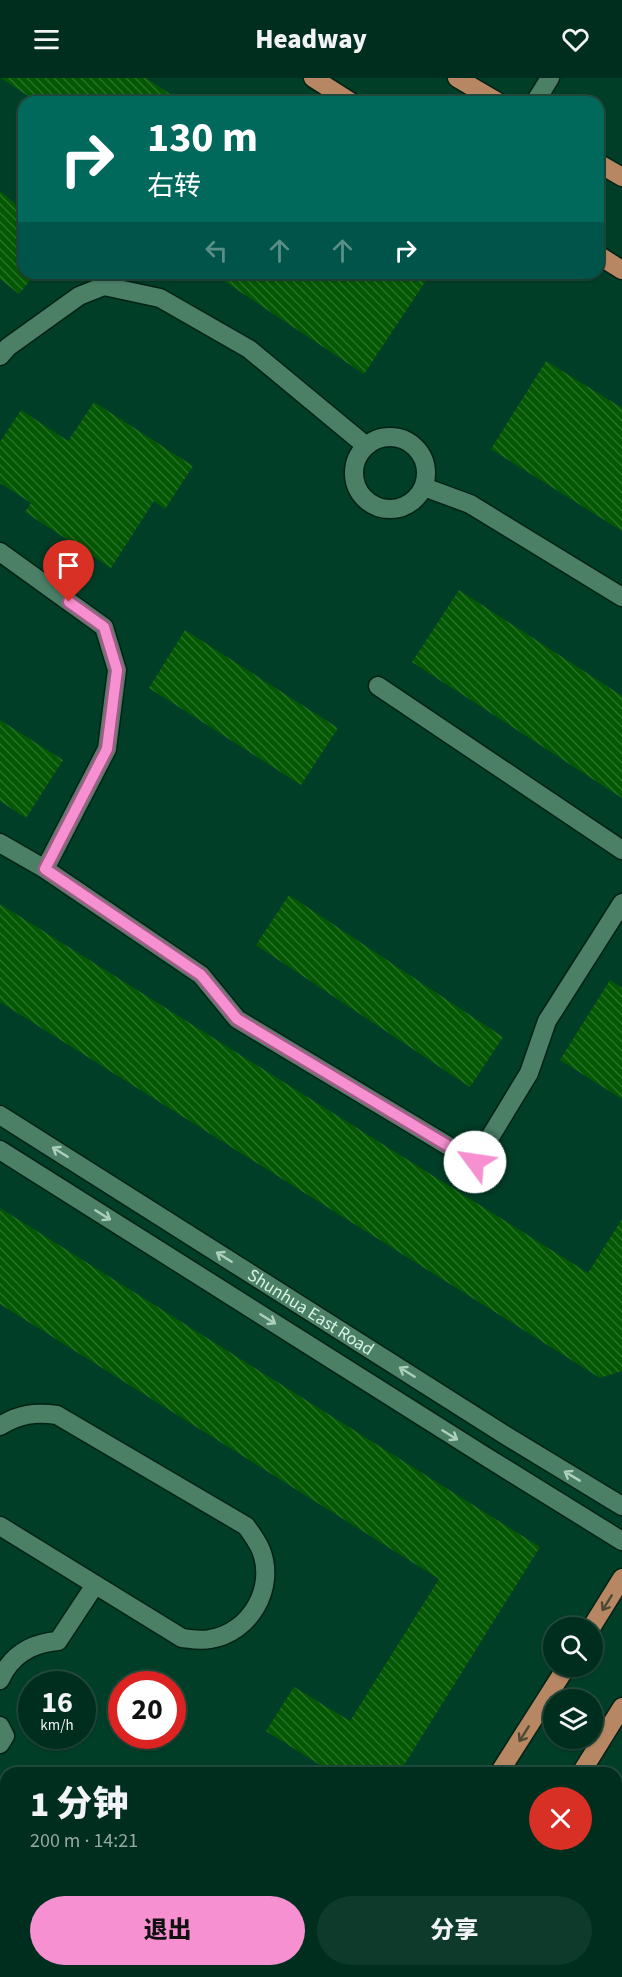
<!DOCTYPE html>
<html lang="zh">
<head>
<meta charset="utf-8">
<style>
	body { margin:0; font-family:"Source Sans 3","Noto Sans SC",sans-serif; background:#0e3a2b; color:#f1f3f6; height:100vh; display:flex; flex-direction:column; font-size:22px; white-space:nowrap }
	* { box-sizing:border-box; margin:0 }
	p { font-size:20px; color:#95a8a4 }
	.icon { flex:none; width:33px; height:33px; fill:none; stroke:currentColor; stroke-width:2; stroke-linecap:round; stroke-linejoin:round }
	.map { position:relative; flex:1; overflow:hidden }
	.details { position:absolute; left:0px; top:1689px; width:622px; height:210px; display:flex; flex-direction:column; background:#002e1e; border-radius:18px 18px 0 0; box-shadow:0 2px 4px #0004,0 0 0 2px #224a3c }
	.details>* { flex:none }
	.hud { position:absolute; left:18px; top:18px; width:586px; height:183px; border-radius:18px; box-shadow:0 2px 4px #0004,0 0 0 2px #224a3c; background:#00695c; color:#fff; overflow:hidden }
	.controls { position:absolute; left:543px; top:1539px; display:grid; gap:12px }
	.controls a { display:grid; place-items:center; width:60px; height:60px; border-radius:50%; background:#002e1e; box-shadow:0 2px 4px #0004,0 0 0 2px #224a3c; font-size:30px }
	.speed { position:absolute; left:18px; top:1593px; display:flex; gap:12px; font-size:30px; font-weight:700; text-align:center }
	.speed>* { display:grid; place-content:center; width:78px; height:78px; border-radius:50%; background:#002e1e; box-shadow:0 2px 4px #0004,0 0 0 2px #224a3c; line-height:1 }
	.speed small { font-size:15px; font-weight:400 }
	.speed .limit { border:9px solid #d22; background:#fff; color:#111 }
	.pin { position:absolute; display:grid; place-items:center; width:51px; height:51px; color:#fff; margin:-62px -26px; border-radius:50% 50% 50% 0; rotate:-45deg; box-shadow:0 0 6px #0007 }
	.pin .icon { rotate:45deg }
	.me { position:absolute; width:66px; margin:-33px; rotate:301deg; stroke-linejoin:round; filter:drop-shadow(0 0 4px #0008) }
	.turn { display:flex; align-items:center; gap:21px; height:126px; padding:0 30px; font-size:27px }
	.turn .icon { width:78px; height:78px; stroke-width:2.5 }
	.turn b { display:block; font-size:42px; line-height:51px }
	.lanes { display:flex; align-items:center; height:57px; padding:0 30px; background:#0003; justify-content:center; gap:30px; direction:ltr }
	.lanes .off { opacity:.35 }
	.round { display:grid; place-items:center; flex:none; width:63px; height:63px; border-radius:32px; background:#0e3a2b }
	.summary { display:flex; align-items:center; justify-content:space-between; height:102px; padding:0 30px }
	h1 { font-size:36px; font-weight:800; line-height:45px }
	.cta { display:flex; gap:12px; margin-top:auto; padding:12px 30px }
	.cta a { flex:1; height:69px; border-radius:36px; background:#f690d0; color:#111; font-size:24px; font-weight:800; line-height:69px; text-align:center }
	.cta a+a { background:#0e3a2b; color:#f1f3f6 }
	header { display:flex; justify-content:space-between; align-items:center; height:78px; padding:0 30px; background:#002e1e; font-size:27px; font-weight:800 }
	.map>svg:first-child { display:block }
</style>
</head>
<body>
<header><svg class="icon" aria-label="menu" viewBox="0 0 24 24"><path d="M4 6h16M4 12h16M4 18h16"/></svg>Headway<svg class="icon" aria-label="heart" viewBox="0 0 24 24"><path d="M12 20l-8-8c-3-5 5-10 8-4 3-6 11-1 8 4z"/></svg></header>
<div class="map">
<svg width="622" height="1899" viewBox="0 0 622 1899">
	<defs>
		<pattern id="building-back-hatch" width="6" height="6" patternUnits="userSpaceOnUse" patternTransform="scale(1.5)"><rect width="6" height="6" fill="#045804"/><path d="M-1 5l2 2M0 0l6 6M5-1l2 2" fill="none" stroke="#287028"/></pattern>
	</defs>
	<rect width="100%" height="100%" fill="#003e28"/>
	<!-- building -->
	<g fill="url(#building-back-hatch)">
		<path d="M1,0H146L182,24H37Z"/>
		<path d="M0,113L24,133V195H36L19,216L0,201Z"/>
		<path d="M212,195H431L364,296Z"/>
		<path d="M546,283L622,330V453L491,371Z"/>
		<path d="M94,324L193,388L165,431L154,423L111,490L25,434L31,425L0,405V364L21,332L68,363Z"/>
		<path d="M459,512L622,618V720L412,584Z"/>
		<path d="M185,552L338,650L301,707L149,610Z"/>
		<path d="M0,642L63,682L26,740L0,723Z"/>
		<path d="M289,817L503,959L470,1009L256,867Z"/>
		<path d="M0,826L588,1195L622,1141V1293L600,1300L0,924Z"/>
		<path d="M610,902L622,910V1021L560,982Z"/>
		<path d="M0,1130L540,1469L399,1695H333L266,1653L294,1609L350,1643L439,1501L0,1226Z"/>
		<path d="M622,1810V1899H566L569,1893H616V1819Z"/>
		<path d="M0,1828L6,1831V1893H107L117,1899H0Z"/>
	</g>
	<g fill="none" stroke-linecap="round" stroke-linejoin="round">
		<!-- minor casing -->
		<g stroke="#042115" stroke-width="21">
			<g id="minor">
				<path d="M535,24L550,0"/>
				<path d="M0,278L8,269L79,218L104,208L160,220L249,271L365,367"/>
				<circle cx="390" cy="395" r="36"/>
				<path d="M424,409L470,426L622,519"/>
				<path d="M0,474L104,549L117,592L107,671L45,791"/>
				<path d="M378,608L622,772"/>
				<path d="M0,765L45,791L201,897L237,941L475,1084L529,995L547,943L622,825"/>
				<path id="s1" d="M0,1037L505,1357L622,1428"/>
				<path d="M0,1072L488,1380L622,1463"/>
				<path d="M0,1348C19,1336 35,1334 57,1337L246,1448C252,1456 257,1463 261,1472C276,1510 250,1555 210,1561C201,1563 191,1561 182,1560L0,1448"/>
				<path d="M0,1602C11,1577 32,1565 58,1563L95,1507"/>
				<path d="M0,1648L5,1658L0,1666"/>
			</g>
		</g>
		<!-- major casing -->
		<g stroke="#042115" stroke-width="21">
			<g id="major">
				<path d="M313,0L351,24"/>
				<path d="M457,0L498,24"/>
				<path d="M598,85L622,99"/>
				<path d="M598,177L622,192"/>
				<path d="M591,1550L622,1500"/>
				<path d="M499,1695L567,1588"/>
				<path d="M581,1695L622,1629"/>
				<path d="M370,1899L374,1893"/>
				<path d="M453,1899L457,1893"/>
			</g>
		</g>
		<!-- minor -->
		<use href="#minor" stroke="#4b8067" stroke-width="18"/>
		<!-- major -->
		<use href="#major" stroke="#b68762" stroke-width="18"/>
	</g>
	<!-- one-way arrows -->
	<defs><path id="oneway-shaft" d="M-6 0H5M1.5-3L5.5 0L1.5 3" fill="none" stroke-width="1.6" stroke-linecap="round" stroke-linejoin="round" transform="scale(1.5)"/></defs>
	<g stroke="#add0be">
		<use href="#oneway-shaft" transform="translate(60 1074) rotate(-148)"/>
		<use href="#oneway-shaft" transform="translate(103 1137) rotate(32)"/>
		<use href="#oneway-shaft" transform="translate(224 1179) rotate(-148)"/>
		<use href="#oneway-shaft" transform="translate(268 1241) rotate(32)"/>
		<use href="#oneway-shaft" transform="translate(407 1294) rotate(-148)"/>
		<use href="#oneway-shaft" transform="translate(450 1357) rotate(32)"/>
		<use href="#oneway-shaft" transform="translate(572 1398) rotate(-149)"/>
	</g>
	<g stroke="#4e4934">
		<use href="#oneway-shaft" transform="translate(607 1525) rotate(122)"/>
		<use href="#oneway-shaft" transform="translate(524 1656) rotate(122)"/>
	</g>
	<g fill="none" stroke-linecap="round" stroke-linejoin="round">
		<!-- route casing -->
		<g stroke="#a05e87" stroke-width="15">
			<path id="route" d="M69,524L104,549L117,592L107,671L45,791L201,897L237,941L475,1084"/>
		</g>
		<!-- route -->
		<use href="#route" stroke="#f690d0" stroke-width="10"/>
	</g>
	<g text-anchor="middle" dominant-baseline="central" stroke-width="4.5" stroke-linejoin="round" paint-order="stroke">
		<!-- street labels -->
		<g font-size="18" fill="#d7f3e4" stroke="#092016">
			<text stroke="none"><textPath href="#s1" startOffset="368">Shunhua East Road</textPath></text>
		</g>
	</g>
</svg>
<div class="controls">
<a><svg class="icon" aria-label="search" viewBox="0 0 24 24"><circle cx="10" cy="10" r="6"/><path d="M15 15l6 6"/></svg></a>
<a><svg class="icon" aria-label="layers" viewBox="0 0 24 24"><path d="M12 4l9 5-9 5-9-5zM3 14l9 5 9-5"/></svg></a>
</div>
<div class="speed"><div>16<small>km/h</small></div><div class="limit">20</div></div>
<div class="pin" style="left:69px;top:524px;background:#d93025"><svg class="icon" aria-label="arrive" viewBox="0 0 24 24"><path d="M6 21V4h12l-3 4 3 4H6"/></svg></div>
<svg class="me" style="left:475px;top:1084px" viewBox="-20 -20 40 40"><circle r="19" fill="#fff"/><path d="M0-13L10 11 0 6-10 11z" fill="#f690d0"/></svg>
<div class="hud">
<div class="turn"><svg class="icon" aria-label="right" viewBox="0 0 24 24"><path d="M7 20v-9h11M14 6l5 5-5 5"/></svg><div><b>130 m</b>右转</div></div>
<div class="lanes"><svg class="icon off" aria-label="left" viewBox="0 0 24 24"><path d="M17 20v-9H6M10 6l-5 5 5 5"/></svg><svg class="icon off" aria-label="ahead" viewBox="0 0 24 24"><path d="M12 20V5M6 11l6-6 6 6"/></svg><svg class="icon off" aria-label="ahead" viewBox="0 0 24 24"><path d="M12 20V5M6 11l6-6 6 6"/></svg><svg class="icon" aria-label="right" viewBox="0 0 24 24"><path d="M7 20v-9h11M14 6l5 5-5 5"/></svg></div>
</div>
<section class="details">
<div class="summary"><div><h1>1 分钟</h1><p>200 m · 14:21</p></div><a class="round" style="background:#d93025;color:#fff"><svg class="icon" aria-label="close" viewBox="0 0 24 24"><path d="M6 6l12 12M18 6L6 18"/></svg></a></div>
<div class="cta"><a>退出</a><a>分享</a></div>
</section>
</div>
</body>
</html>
